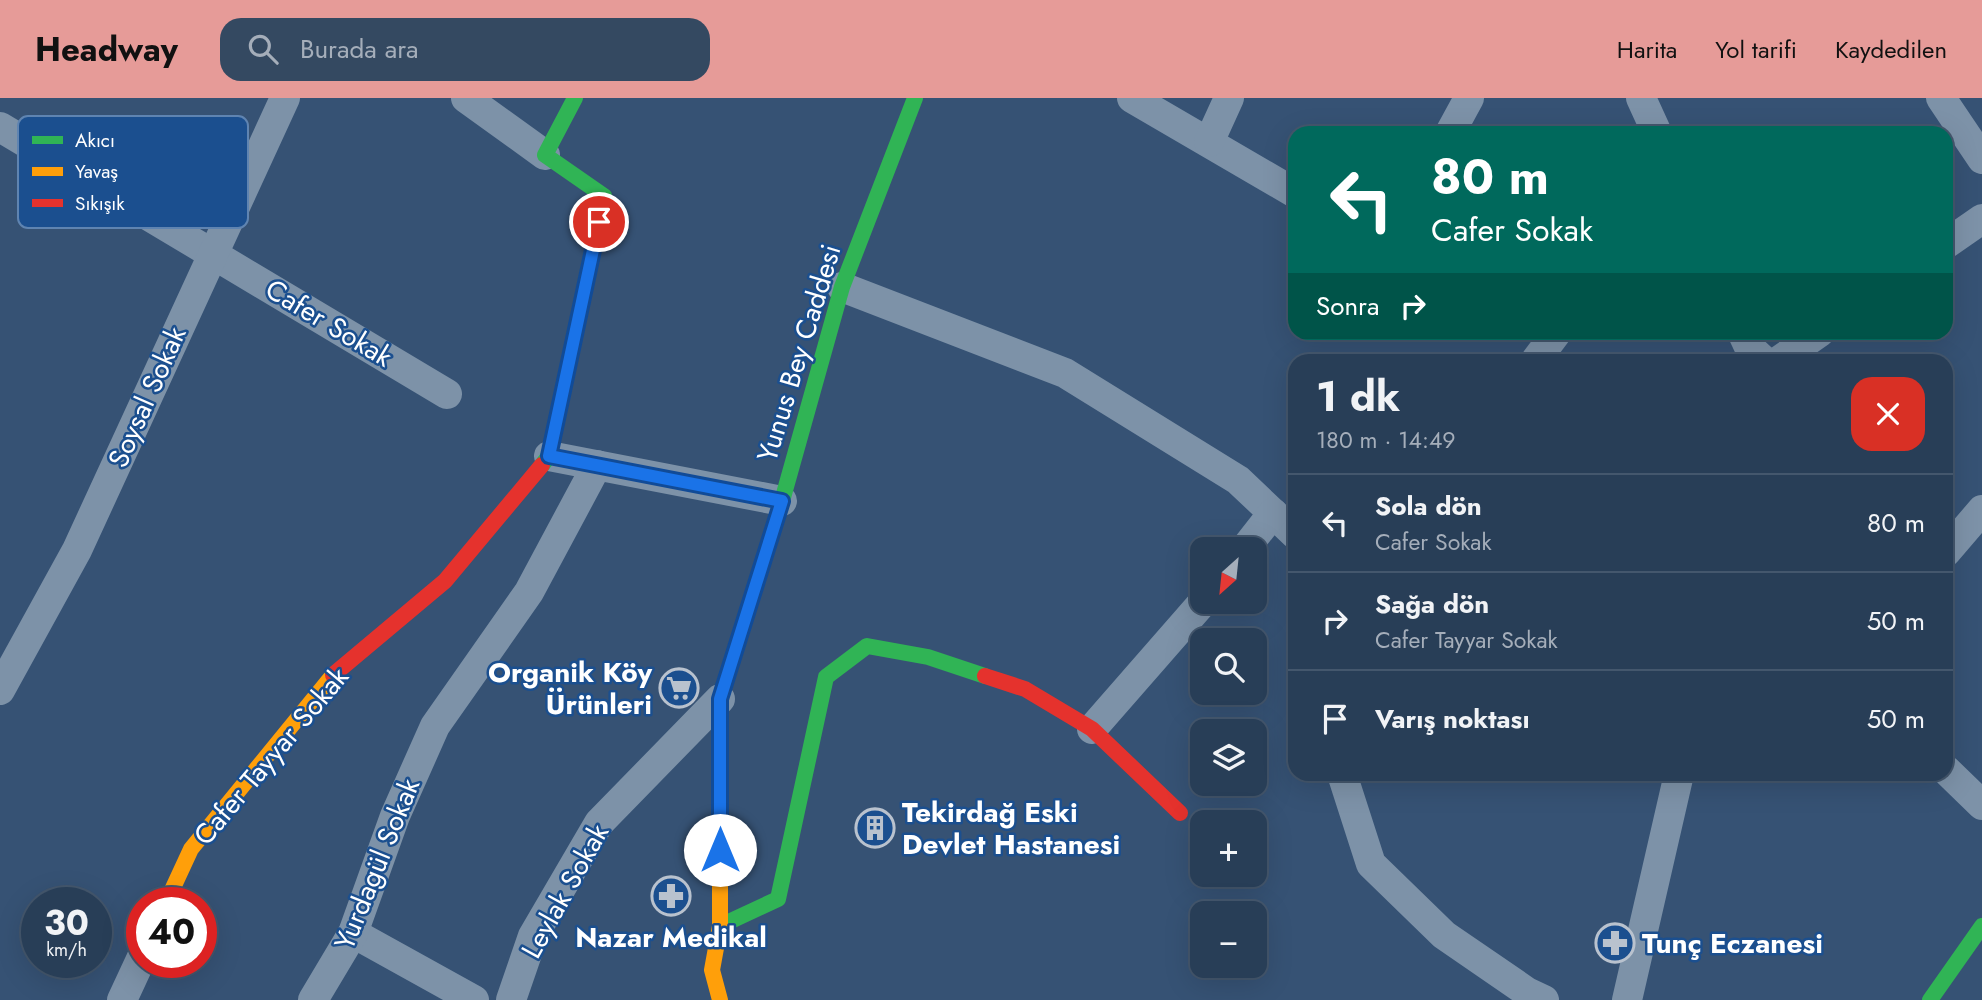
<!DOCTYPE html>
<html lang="tr">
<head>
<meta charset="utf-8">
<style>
	body { margin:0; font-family:Jost,sans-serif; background:#344961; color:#f1f3f6; height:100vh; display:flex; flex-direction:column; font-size:26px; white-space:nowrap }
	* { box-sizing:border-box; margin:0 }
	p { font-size:23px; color:#a5aeba }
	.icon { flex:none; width:38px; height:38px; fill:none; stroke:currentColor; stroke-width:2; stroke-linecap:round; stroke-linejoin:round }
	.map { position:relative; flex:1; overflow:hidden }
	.side { position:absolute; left:1288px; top:256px; width:665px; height:427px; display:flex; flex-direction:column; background:#283e57; border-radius:21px; box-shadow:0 7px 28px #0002,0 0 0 2px #44576d }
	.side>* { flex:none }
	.banner { position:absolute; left:1288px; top:28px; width:665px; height:214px; border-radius:21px; box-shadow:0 7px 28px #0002,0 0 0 2px #44576d; background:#00695c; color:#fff; overflow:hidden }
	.needle { width:46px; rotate:207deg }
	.tools { position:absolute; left:1190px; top:439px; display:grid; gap:14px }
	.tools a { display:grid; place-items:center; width:77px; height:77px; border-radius:14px; background:#283e57; box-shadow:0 7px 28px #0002,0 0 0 2px #44576d; font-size:35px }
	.speed { position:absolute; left:21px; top:789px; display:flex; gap:14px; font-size:35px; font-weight:700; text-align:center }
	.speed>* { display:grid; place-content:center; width:91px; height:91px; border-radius:50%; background:#283e57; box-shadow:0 7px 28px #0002,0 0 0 2px #44576d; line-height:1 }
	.speed small { font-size:18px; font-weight:400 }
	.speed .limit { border:10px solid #d22; background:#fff; color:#111 }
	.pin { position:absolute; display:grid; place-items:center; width:60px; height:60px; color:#fff; margin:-30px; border:4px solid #fff; border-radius:50%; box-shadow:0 2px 7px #0007 }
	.me { position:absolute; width:77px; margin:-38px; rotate:0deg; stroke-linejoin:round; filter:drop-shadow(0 0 5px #0008) }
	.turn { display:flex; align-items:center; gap:24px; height:147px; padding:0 28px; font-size:32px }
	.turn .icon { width:91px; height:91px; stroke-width:2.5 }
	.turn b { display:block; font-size:49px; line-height:60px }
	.then { display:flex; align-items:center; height:66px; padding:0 28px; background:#0003; gap:14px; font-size:26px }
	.round { display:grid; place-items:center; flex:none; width:74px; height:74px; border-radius:21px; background:#344961 }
	.headline { display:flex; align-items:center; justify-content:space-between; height:119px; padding:0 28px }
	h1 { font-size:42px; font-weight:700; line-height:52px }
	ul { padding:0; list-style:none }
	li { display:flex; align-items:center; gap:21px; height:98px; padding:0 28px; border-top:2px solid #44576d }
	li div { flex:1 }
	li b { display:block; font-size:26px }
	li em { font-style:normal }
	header { display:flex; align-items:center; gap:42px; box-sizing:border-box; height:98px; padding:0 35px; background:#e69b98; color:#111 }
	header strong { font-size:33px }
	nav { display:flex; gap:38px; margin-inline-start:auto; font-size:24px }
	.search { width:490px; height:63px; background:#344961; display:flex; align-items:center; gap:18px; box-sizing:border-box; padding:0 24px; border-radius:21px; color:#a5aeba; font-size:26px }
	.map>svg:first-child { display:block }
</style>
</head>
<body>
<header>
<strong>Headway</strong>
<div class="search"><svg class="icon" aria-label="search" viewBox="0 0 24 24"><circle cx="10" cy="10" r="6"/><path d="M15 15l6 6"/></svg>Burada ara</div>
<nav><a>Harita</a><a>Yol tarifi</a><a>Kaydedilen</a></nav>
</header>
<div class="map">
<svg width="1982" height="902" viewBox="0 0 1982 902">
	<rect width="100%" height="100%" fill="#365274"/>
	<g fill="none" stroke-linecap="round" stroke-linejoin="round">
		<!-- street -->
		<g stroke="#7d92a8" stroke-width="30">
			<path d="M466,0L545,57"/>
			<path d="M1132,0L1295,95"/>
			<path d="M1641,0L1657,35"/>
			<path d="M1941,0L1982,61"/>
			<path d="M0,29L447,296"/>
			<path d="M1450,35L1469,0"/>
			<path d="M1209,44L1229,0"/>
			<path d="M1946,146L1982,121"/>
			<path d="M842,189L1065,275L1238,382L1295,436"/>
			<path d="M1742,234L1749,249L1763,262"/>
			<path d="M1536,262L1557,234"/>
			<path d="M1780,262L1820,234"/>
			<path d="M549,358L782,403"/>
			<path d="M1244,452L1273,415"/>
			<path d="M1946,454L1982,412"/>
			<path d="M0,592L77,452L285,0"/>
			<path d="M1092,631L1203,504"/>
			<path d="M1946,672L1982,707"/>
			<path d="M1342,676L1371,766L1444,837L1527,894L1544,902"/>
			<path d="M353,835L474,902"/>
			<path d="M122,902L142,859"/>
			<path d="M313,902L353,835L395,718L435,628L529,494L597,367"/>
			<path d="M511,902L533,838L599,725L720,601"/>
			<path d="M1627,902L1679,676"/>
		</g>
		<!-- fast -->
		<g stroke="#30b455" stroke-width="16">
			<path d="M542,367L549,358L604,98L545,57L575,0"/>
			<path d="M720,687V601L782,403L842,189L915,0"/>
			<path d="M720,828L778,801L826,579L867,548L928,559L985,578"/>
			<path d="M1930,902L1982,828"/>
		</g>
		<!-- slow -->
		<g stroke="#ff9f0a" stroke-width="16">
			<path d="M720,687V828L712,872L720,902"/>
			<path d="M166,805L191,751L333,577"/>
		</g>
		<!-- jam -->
		<g stroke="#e5322d" stroke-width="16">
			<path d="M333,577L445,483L542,367"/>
			<path d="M985,578L1025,591L1092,631L1180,715"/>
		</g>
	</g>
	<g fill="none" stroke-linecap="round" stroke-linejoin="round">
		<!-- route casing -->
		<g stroke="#114b97" stroke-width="18">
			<path id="route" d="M599,124L549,358L782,403L720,601V752"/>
		</g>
		<!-- route -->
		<use href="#route" stroke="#1a73e8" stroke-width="12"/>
	</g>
	<!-- icons -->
	<defs>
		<g id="supermarket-ring" transform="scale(2.0125)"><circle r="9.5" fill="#1b4f8f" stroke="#b9c2ce" stroke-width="1.5"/><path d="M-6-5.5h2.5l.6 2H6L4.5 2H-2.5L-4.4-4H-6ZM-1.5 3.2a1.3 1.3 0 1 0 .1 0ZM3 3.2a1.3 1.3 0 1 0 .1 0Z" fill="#b9c2ce"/></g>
		<g id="building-ring" transform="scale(2.0125)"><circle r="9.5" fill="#1b4f8f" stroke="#b9c2ce" stroke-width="1.5"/><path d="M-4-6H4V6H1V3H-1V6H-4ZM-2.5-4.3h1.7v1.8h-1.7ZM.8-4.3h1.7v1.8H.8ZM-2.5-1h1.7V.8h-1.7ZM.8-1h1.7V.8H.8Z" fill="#b9c2ce"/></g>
		<g id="pharmacy-ring" transform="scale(2.0125)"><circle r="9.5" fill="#1b4f8f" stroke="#b9c2ce" stroke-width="1.5"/><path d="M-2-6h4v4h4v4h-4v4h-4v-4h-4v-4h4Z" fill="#b9c2ce"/></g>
	</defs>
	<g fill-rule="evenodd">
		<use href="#supermarket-ring" x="679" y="590"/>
		<use href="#building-ring" x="875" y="730"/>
		<use href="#pharmacy-ring" x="671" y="798"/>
		<use href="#pharmacy-ring" x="1615" y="845"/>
	</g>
	<g text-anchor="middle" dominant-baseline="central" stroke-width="5" stroke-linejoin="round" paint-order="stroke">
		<!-- street labels -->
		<g font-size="28" fill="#fff" stroke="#1b4f8f">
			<text transform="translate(329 225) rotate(31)">Cafer Sokak</text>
			<text transform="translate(799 255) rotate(-73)">Yunus Bey Caddesi</text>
			<text transform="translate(147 299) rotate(-66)">Soysal Sokak</text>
			<text transform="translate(271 658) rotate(-50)">Cafer Tayyar Sokak</text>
			<text transform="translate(377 766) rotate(-68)">Yurdagül Sokak</text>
			<text transform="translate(565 793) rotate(-61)">Leylak Sokak</text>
		</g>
		<!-- poi labels -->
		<g font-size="28" font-weight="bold" fill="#fff" stroke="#1b4f8f" text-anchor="start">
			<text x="652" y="574" text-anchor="end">Organik Köy<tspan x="652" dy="32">Ürünleri</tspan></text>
			<text x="902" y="714">Tekirdağ Eski<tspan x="902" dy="32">Devlet Hastanesi</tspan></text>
			<text x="671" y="839" text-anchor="middle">Nazar Medikal</text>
			<text x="1642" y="845">Tunç Eczanesi</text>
		</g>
	</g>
	<!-- legend -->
	<rect x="18" y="18" width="230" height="112" rx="10" fill="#1b4f8f" stroke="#5f84b1" stroke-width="2"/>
	<rect x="32" y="38" width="31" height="8" fill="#30b455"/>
	<rect x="32" y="69" width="31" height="9" fill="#ff9f0a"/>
	<rect x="32" y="101" width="31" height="8" fill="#e5322d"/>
	<g font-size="19" fill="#fff">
		<text x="75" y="49">Akıcı</text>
		<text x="75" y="80">Yavaş</text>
		<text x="75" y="112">Sıkışık</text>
	</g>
</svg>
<div class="tools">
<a><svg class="needle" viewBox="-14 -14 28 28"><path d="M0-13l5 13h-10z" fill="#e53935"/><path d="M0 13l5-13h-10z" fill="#a5aeba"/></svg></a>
<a><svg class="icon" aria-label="search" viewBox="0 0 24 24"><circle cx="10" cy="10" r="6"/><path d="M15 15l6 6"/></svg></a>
<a><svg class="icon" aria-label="layers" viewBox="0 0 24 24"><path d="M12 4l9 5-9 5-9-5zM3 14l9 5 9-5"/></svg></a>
<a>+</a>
<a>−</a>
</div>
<div class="speed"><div>30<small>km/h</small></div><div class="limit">40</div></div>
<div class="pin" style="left:599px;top:124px;background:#d93025"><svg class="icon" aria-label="arrive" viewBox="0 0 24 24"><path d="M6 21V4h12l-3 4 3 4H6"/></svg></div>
<svg class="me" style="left:720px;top:752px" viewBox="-20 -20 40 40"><circle r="19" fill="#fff"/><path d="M0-13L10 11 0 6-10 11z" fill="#1a73e8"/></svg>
<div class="banner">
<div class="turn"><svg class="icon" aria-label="left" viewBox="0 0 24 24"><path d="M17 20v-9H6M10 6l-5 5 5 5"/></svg><div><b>80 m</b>Cafer Sokak</div></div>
<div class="then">Sonra<svg class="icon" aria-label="right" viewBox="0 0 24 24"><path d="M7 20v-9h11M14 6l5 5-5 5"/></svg></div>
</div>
<section class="side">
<div class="headline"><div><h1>1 dk</h1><p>180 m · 14:49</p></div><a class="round" style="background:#d93025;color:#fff"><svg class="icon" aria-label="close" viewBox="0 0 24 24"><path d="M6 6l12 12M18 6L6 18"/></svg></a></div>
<ul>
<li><svg class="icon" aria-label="left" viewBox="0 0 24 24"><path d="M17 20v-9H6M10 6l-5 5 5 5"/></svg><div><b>Sola dön</b><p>Cafer Sokak</p></div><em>80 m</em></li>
<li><svg class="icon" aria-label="right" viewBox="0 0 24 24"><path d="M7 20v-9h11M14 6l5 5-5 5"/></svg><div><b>Sağa dön</b><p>Cafer Tayyar Sokak</p></div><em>50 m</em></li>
<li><svg class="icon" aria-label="arrive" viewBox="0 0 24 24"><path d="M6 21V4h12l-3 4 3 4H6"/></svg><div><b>Varış noktası</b></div><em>50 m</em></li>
</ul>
</section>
</div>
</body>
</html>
